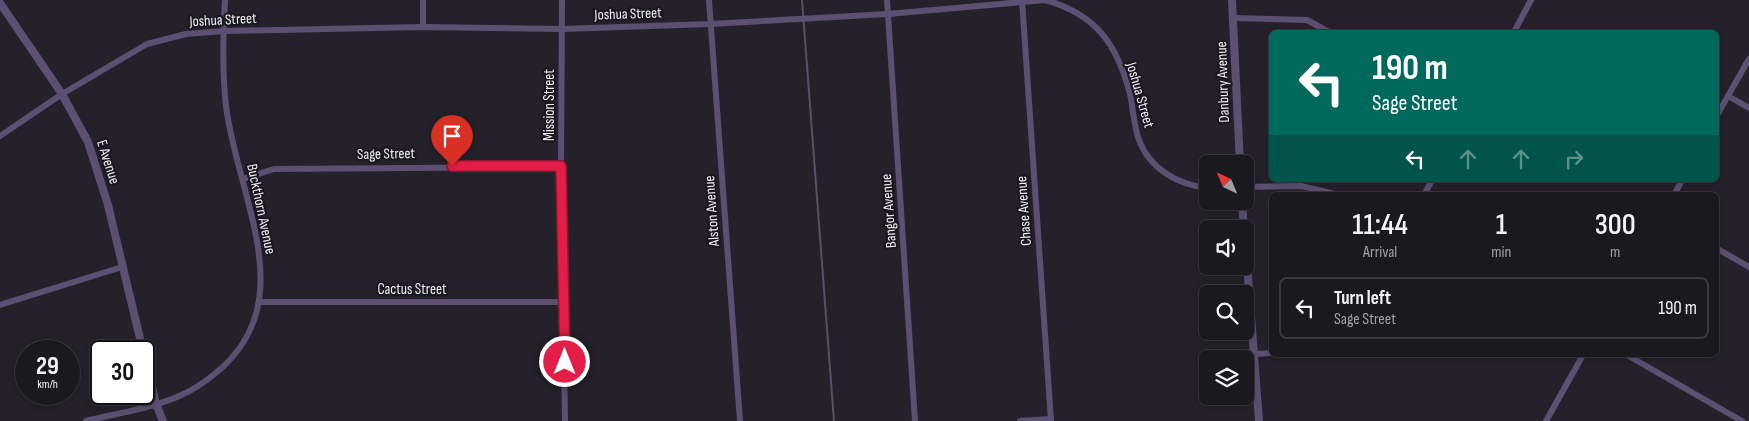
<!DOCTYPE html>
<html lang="en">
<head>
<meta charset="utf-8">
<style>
	body { margin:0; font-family:"Sofia Sans Condensed",sans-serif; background:#28262d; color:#f1f3f6; height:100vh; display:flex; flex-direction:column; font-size:19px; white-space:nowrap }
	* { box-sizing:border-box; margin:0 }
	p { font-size:16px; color:#a0a0a5 }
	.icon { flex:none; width:28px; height:28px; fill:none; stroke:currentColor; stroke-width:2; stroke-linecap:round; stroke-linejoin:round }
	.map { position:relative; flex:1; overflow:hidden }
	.details { position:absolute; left:1269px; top:192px; width:450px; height:165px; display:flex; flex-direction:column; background:#1b1920; border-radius:8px; box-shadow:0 2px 8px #0003,0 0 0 1px #39383e }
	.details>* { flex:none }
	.hud { position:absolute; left:1269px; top:30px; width:450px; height:152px; border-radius:8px; box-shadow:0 2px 8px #0003,0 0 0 1px #39383e; background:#00695c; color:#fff; overflow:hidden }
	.needle { width:32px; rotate:316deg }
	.tools { position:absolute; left:1199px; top:155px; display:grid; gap:10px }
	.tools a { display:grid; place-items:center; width:55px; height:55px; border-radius:8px; background:#1b1920; box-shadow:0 2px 8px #0003,0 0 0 1px #39383e; font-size:25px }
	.speed { position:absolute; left:15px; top:340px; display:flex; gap:10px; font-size:25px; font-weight:700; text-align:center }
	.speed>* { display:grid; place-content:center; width:65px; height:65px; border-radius:50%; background:#1b1920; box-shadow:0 2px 8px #0003,0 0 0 1px #39383e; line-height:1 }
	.speed small { font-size:12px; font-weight:400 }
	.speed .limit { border:2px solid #111; border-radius:8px; background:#fff; color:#111 }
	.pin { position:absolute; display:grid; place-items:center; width:42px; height:42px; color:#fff; margin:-51px -21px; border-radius:50% 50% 50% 0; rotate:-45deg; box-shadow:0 0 5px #0007 }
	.pin .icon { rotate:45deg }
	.me { position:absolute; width:55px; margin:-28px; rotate:0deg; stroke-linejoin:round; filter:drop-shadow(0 0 4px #0008) }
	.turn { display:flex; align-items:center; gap:18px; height:105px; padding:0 20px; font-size:22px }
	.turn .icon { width:65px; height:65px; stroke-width:2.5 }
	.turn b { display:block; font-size:35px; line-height:42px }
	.lanes { display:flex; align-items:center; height:48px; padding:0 20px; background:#0003; justify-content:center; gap:25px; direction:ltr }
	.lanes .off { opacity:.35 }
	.eta { display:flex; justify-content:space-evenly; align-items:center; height:85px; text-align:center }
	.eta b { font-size:30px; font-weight:600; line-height:35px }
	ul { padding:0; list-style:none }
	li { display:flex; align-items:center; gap:15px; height:62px; margin:0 10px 8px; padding:0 10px; border:2px solid #39383e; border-radius:8px }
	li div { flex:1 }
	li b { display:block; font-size:19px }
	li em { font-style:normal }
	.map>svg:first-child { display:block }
</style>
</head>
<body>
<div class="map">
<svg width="1749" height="421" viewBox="0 0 1749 421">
	<rect width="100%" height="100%" fill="#24212b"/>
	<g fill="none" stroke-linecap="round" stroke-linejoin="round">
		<!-- stream -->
		<path stroke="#5a4f68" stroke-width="2" d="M802,0L834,421"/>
		<!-- minor -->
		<g stroke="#5b5071" stroke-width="6">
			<path d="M423,0V27"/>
			<path d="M562,0L561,167L565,421"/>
			<path d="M709,0L740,421"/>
			<path d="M887,0L915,421"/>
			<path d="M1022,0L1051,421"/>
			<path d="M1234,18L1307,20L1329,32"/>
			<path d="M1514,32L1531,0"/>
			<path d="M1728,96L1749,108"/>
			<path d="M1716,117L1749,59"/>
			<path d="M0,136L62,94L147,44L186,34L224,31L423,27L562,29L710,24L888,14L1045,0C1096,14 1117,44 1130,94C1133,109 1134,126 1139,140C1150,169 1178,185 1208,188"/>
			<path d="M243,179L274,169L561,167"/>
			<path d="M1245,187L1301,186L1339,195"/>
			<path d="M1424,195L1432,180"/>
			<path d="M1674,195L1682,180"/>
			<path d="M1716,248L1749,267"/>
			<path d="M260,302H565"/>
			<path d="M0,305L122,267"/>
			<path d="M1255,354L1271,353"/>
			<path d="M1627,355L1742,421"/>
			<path d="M86,421C122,412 166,407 198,386C311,314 239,207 226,106C222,72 223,35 225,0"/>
			<path d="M1020,421L1051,419"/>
			<path d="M1546,421L1583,355"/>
		</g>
		<!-- tertiary -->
		<g stroke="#5b5071" stroke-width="8">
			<path d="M1232,0L1240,164"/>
			<path d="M0,3L62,94L88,142L108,205L143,351"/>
			<path d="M1242,201L1244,229"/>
			<path d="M1245,237L1259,421"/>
			<path d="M144,353L156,404L163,421"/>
		</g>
	</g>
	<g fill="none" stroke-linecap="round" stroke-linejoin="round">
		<!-- route casing -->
		<g stroke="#92132f" stroke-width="12">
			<path id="route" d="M452,166H561L565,362"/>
		</g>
		<!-- route -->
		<use href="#route" stroke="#e11d48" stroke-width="9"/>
	</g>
	<g text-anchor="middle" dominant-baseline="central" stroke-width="4.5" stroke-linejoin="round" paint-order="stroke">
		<!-- street labels -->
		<g font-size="15" fill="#f0eef5" stroke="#1b1821">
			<text transform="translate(628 14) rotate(-2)">Joshua Street</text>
			<text transform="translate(223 20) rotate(-3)">Joshua Street</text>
			<text transform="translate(1223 82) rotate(-92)">Danbury Avenue</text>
			<text transform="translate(1140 95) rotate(74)">Joshua Street</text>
			<text transform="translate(549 105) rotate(-90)">Mission Street</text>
			<text transform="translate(386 154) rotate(-1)">Sage Street</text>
			<text transform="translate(108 162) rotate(72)">E Avenue</text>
			<text transform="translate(261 209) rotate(78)">Buckthorn Avenue</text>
			<text transform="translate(712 211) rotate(-94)">Alston Avenue</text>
			<text transform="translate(889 211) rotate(-94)">Bangor Avenue</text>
			<text transform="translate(1024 211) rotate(-94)">Chase Avenue</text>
			<text x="412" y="289">Cactus Street</text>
		</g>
	</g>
</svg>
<div class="tools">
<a><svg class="needle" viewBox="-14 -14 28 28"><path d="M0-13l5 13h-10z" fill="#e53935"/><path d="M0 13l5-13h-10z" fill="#a0a0a5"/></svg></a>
<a><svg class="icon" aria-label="sound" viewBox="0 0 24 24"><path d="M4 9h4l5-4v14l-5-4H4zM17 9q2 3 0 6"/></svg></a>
<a><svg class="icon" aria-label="search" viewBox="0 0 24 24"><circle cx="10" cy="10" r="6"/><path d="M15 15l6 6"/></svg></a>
<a><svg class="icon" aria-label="layers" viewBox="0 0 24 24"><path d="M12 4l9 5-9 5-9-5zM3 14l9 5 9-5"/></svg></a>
</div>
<div class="speed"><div>29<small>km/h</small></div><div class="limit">30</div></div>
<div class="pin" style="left:452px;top:166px;background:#d93025"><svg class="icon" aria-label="arrive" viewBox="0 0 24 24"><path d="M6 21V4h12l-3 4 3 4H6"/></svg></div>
<svg class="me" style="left:565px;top:362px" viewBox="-20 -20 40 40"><circle r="17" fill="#e11d48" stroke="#fff" stroke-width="3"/><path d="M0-11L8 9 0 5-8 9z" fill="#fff"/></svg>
<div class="hud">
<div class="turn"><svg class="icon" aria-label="left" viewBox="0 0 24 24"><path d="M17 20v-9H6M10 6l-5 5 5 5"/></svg><div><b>190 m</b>Sage Street</div></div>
<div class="lanes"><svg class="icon" aria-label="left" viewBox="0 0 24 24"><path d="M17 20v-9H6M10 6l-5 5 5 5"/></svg><svg class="icon off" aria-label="ahead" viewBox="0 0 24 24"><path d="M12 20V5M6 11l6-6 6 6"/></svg><svg class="icon off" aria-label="ahead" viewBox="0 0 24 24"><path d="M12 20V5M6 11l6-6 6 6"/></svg><svg class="icon off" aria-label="right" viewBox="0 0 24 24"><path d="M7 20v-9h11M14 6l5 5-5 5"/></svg></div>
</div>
<section class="details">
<div class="eta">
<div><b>11:44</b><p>Arrival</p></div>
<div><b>1</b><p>min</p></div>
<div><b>300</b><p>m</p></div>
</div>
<ul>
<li><svg class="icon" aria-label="left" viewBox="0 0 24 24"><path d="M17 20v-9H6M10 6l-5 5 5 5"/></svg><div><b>Turn left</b><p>Sage Street</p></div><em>190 m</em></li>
</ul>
</section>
</div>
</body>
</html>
